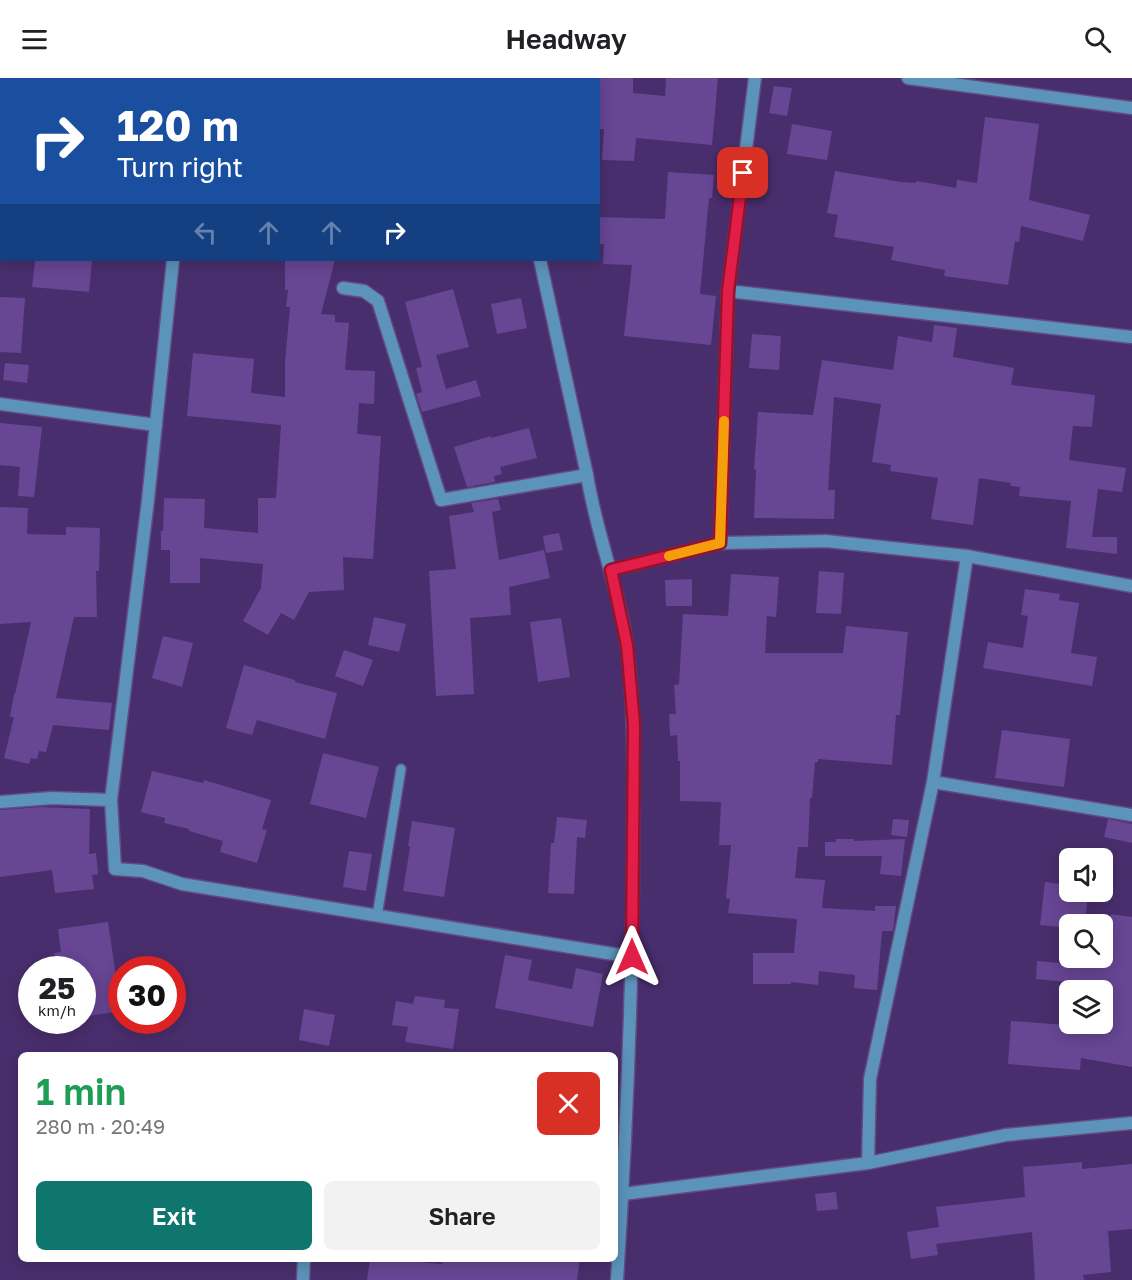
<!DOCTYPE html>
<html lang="en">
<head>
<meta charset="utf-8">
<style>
	body { margin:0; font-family:"Golos Text",sans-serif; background:#f2f2f2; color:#202124; height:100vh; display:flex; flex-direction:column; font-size:22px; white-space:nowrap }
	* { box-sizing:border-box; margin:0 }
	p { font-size:20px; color:#757577 }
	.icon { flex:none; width:33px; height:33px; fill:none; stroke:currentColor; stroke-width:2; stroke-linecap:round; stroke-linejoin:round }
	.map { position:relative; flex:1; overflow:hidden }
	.details { position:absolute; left:18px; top:974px; width:600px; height:210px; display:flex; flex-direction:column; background:#fff; border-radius:9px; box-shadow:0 3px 15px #0003 }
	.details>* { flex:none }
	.guide { position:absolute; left:0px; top:0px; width:600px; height:183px; box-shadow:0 3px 15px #0003; background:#1a4fa0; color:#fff; overflow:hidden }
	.fabs { position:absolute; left:1059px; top:770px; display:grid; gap:12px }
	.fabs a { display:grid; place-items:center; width:54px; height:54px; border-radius:9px; background:#fff; box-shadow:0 3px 15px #0003; font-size:30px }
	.speed { position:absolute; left:18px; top:878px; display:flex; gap:12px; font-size:30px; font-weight:700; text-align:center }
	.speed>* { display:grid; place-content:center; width:78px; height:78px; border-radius:50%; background:#fff; box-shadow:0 3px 15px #0003; line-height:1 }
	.speed small { font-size:15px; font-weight:400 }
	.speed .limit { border:9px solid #d22; background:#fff; color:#111 }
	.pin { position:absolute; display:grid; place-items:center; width:51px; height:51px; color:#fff; margin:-26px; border-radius:12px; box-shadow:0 3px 9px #0006 }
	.me { position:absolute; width:66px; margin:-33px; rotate:0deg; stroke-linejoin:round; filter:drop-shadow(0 0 4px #0008) }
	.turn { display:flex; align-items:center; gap:21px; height:126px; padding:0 18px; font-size:27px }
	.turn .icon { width:78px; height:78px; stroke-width:2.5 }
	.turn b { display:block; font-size:42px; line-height:51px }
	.lanes { display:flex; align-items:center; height:57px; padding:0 18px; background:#0003; justify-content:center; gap:30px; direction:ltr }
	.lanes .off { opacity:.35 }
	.round { display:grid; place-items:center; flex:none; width:63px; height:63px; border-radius:9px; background:#f2f2f2 }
	.summary { display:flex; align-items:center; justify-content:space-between; height:102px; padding:0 18px }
	h1 { font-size:36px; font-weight:600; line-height:45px; color:#1e9e55 }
	.button { display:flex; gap:12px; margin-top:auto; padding:12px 18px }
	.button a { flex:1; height:69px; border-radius:9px; background:#0f766e; color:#fff; font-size:24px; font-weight:600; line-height:69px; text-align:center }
	.button a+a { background:#f2f2f2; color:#202124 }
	header { display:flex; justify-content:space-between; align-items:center; height:78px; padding:0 18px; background:#fff; font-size:27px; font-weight:600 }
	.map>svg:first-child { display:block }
</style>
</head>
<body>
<header><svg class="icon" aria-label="menu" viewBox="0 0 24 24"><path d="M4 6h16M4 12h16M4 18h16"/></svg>Headway<svg class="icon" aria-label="search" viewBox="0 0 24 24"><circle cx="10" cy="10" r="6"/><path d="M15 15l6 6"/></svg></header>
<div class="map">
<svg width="1132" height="1202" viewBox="0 0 1132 1202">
	<rect width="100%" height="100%" fill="#492e6d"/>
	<!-- building -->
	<g fill="#674694">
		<path d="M598,0H633V15L665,18L666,0H718L712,67L636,60L634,83L602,82L604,51H599Z"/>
		<path d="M774,8L792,10L787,38L769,35Z"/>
		<path d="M985,39L1039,46L1029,122L1090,137L1083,163L1021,148L1019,164L1015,163L1008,207L944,198L945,192L891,182L894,169L834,159L838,137L827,135L835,93L901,104L916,105L917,103L956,110L957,102L977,105Z"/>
		<path d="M792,46L832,53L827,82L787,76Z"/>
		<path d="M668,94L714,97L712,120H709L700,216L716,218L711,267L624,258L632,187L603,186L604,166H598V139L665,141Z"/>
		<path d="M35,182H92L89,214L32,209Z"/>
		<path d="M285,182H335L321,236L335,237V244L349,245L345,292L375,293L374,326L359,325L357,356L381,358L373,481L343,479L344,512L309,514L294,542L281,535L268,557L243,543L261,510L263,486L200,480V505H170V472H161V453H163L164,420L205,421L204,450L258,455V420H276L281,347L187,338L193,275L254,281L251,315L285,319V284L290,229H286L288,212H285Z"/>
		<path d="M453,211L469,269L436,277L446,311L476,302L481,318L422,334L416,316L422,314L416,290L422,289L405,224Z"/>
		<path d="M0,219L25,220L21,275L0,274Z"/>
		<path d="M521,220L527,250L497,256L491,226Z"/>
		<path d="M934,247L957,250L953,279L1014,290L1011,307L1095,317L1092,349L1073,348L1069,382L1126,390L1122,414L1098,411L1092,459H1117V476L1066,470L1071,423L1019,418L1020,409L1010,408L1011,405L979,400L973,447L931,441L938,400L890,393L891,387L872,384L881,326L834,319L828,412H835L834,441L754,440L756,392L754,391L758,334L813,337L822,282L893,292L898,258L932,264Z"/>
		<path d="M752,256L781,258L779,292L749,290Z"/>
		<path d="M5,285L29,287L27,305L3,302Z"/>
		<path d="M0,345L42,349L34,419L18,418L20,389L0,387Z"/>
		<path d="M529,350L537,380L500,389L502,396L494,398L495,404L467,409L454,369L491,358V360Z"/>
		<path d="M498,421L501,432L492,434L499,482L544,472L550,500L509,509L511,537L470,540L474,616L436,618L429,493L456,491L449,438L474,434L471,425Z"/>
		<path d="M0,429L28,430L27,456L66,457V449L100,450L99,493H96L97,539H74L56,620L112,625L109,652L53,647L46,674L39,673L37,681L31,680L29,686L4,680L14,639H10L14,616H15L31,544L0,546Z"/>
		<path d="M559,455L563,472L546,475L543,458Z"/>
		<path d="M819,493L844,495L841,536L816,535Z"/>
		<path d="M731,496L779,499L776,539L767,538L765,575H843L846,548L908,554L900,637H896L892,687L818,681V684H815L812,720H810L808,769H798L795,800L825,802L822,830L875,833V828H896L893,853H882L877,912L854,910L855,897L819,893L818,907L791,904V906H753V875H794L797,841L728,835L730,821L726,820L731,767H719L721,724L680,723V683H678L677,657L670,658L669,636H676L674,607L679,606L683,536L728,538Z"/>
		<path d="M692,501V528H666L665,502Z"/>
		<path d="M1025,511L1060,516L1059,522L1079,525L1071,575L1097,579L1092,608L983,590L988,564L1023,570L1028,538L1021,537Z"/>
		<path d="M374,539L406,546L399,574L368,567Z"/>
		<path d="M561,540L570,599L538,604L530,544Z"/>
		<path d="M163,558L193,565L182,609L152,600Z"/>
		<path d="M344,572L373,582L363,608L335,598Z"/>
		<path d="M244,587L295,602V604L337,615L325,661L257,642L252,657L226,650Z"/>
		<path d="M1002,652L1070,661L1064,709L995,700Z"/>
		<path d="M323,675L379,689L366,740L310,726Z"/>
		<path d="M152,693L203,705L204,702L271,722L262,751L267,752L257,785L220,774L223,763L189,753V751L164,745L165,740L141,734Z"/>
		<path d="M41,729L90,731L89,776L96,775L98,796L92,797L94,811L55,815L52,792L0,799V732Z"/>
		<path d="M557,739L587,742L585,760L577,759L574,816L548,815L551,765H554Z"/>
		<path d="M893,741L909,742L907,759L891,757Z"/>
		<path d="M1108,741L1132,746V765L1104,759Z"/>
		<path d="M412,743L455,750L444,819L403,813L410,769L408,768Z"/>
		<path d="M836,761H854V763L905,761L901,798L880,796L882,778H825V764H836Z"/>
		<path d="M349,773L372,776L366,813L343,809Z"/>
		<path d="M1045,804L1070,807V813H1088L1085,846H1070V850L1040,847Z"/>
		<path d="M1111,836L1132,839V989L1081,980L1080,992L1008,986L1011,943L1066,947V945H1102V912H1099L1100,907L1036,901L1037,883L1103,889Z"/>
		<path d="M108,844L121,933L82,939V891H57L54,875L61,874L58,851Z"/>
		<path d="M505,877L532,882L528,902L572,911L576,890L603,896L593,949L495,930Z"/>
		<path d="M415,918L445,922L444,930L459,931L453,971L405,964L408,949L392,947L396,923L413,926Z"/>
		<path d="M304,931L335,937L329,968L299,962Z"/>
		<path d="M1082,1084V1091L1132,1086V1151L1108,1153L1111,1194L1083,1197L1084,1202H1035L1032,1154L936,1166L938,1177L911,1181L907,1154L939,1149L936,1129L1025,1119L1023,1089Z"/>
		<path d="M836,1114L838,1131L817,1133L815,1116Z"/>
		<path d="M370,1180L442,1186V1180H580L577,1202H367Z"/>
	</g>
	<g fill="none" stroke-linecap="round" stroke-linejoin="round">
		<!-- service casing -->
		<g stroke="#634b84" stroke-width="12">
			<path id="service" d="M377,838L401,691"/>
		</g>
		<!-- minor casing -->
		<g stroke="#634b84" stroke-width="15">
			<g id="minor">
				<path d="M511,0V2"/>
				<path d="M908,0L1132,30"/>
				<path d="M184,2V0"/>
				<path d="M0,70H2"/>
				<path d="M173,182L148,422L111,722L115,791L143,793L182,806L632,879"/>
				<path d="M540,182L587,397C596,455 619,510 627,568C636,641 633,713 633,786C632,924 626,1063 617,1202"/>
				<path d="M343,210L364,213L378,223L441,422L587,397"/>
				<path d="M728,213L1132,259"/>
				<path d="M0,326L156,347"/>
				<path d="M720,465L728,213L755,0"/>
				<path d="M611,492L720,465L826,463L967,478L1132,508"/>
				<path d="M933,704L1132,737"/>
				<path d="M0,724L52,720L111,722"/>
				<path d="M868,1085L870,1001L933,704L967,478"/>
				<path d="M623,1116L868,1085L1006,1057L1132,1045"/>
				<path d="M303,1202L304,1180"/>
			</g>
		</g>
		<!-- service -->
		<use href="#service" stroke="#5c93bb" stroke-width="9"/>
		<!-- minor -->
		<use href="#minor" stroke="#5c93bb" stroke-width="12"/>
	</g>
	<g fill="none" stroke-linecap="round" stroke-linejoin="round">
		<!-- route casing -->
		<g stroke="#92132f" stroke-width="15">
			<path id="route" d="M632,879L634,647L627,567L611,492L720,465L728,213L743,95"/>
		</g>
		<!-- route -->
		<use href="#route" stroke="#e11d48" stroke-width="10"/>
		<!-- slow -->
		<path stroke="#f59e0b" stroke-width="10" d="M669,478L720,465L724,343"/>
	</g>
</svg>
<div class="fabs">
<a><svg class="icon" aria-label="sound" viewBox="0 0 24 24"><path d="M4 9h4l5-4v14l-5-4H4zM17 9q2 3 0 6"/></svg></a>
<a><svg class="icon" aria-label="search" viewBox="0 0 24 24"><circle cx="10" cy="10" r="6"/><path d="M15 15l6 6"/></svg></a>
<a><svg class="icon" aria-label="layers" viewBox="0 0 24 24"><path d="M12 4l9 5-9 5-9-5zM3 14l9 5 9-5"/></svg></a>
</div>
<div class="speed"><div>25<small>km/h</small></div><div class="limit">30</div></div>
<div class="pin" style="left:743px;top:95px;background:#d93025"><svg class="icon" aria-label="arrive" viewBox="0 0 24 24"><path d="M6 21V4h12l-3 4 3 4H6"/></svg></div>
<svg class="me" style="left:632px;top:879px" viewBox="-20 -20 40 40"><path d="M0-17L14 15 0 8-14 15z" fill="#e11d48" stroke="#fff" stroke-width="4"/></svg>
<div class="guide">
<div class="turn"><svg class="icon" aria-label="right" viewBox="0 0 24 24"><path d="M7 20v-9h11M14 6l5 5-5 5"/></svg><div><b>120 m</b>Turn right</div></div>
<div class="lanes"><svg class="icon off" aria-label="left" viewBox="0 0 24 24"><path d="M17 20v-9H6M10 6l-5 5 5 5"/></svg><svg class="icon off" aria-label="ahead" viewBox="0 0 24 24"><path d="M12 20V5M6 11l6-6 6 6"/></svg><svg class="icon off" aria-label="ahead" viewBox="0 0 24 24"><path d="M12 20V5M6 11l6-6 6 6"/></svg><svg class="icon" aria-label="right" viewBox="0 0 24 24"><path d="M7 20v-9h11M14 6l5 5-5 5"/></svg></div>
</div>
<section class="details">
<div class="summary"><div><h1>1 min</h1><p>280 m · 20:49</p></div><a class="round" style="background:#d93025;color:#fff"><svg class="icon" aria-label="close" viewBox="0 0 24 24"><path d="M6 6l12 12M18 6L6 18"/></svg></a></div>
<div class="button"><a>Exit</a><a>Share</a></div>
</section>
</div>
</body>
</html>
